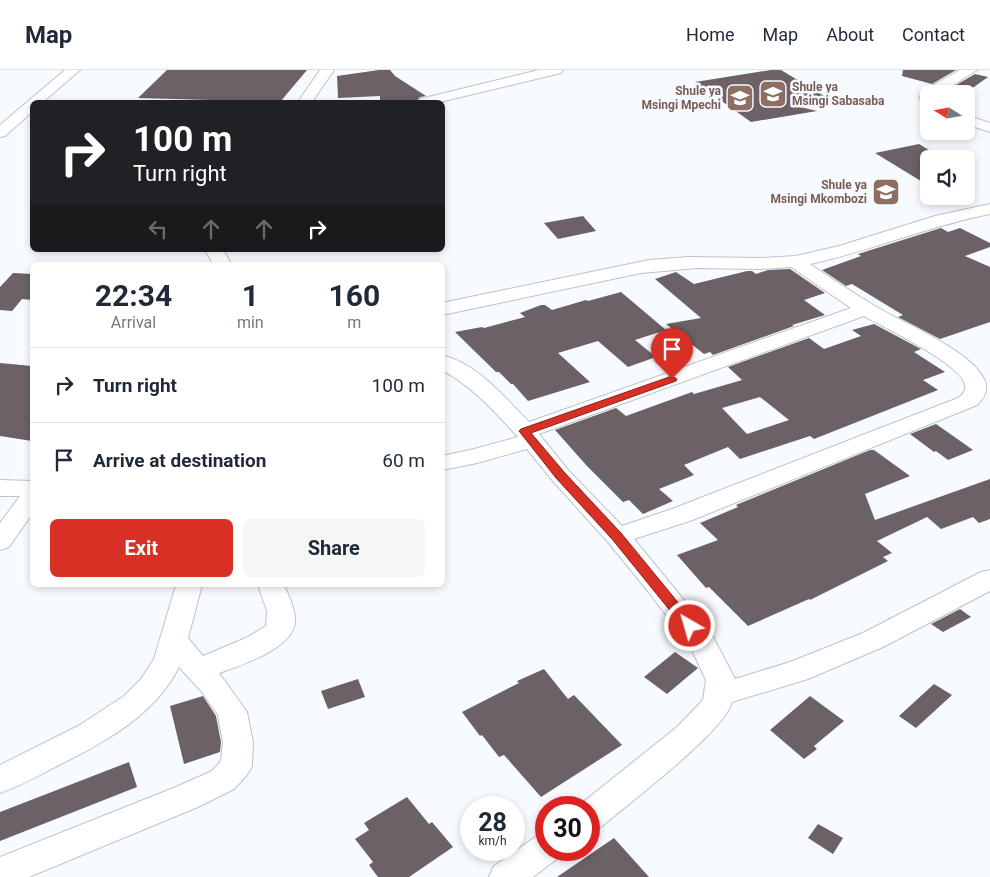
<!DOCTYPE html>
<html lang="en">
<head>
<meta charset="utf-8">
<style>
	body { margin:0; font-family:Roboto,sans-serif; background:#f6f6f7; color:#1f2937; height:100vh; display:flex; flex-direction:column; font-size:19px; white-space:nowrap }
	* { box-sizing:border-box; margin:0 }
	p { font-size:16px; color:#747a83 }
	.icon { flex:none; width:28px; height:28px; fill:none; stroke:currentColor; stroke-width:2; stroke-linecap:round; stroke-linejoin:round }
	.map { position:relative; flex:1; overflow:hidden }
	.panel { position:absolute; left:30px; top:192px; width:415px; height:325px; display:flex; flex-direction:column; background:#fff; border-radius:8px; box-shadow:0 2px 8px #0003 }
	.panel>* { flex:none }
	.top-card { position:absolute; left:30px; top:30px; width:415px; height:152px; border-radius:8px; box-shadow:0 2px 8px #0003; background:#202124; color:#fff; overflow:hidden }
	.needle { width:32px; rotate:281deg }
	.controls { position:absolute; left:920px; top:15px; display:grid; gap:10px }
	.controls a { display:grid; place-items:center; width:55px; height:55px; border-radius:8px; background:#fff; box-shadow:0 2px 8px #0003; font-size:25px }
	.speed { position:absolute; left:460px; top:726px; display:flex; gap:10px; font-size:25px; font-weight:700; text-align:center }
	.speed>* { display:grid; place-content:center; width:65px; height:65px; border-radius:50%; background:#fff; box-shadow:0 2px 8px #0003; line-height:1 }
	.speed small { font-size:12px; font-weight:400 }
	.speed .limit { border:8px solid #d22; background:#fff; color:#111 }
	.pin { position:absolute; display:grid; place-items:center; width:42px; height:42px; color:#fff; margin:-51px -21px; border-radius:50% 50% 50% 0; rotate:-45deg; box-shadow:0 0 5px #0007 }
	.pin .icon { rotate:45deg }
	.me { position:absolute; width:55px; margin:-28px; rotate:322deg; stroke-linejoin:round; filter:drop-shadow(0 0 4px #0008) }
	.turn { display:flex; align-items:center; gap:18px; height:105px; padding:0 20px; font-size:22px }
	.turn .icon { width:65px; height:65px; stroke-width:2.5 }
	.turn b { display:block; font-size:35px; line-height:42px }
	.lanes { display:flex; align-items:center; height:48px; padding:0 20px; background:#0003; justify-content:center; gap:25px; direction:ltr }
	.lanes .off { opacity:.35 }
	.eta { display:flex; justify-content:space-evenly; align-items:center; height:85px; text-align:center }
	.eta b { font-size:30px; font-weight:700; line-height:35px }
	.cta { display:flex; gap:10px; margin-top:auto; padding:10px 20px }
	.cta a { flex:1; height:58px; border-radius:8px; background:#d93025; color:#fff; font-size:20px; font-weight:700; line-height:58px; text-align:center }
	.cta a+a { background:#f6f6f7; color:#1f2937 }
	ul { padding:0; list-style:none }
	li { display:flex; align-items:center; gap:15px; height:75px; padding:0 20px; border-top:1px solid #e0e1e3 }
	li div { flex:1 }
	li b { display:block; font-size:19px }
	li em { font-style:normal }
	header { display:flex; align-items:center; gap:30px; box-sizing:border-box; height:70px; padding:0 25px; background:#fff; border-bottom:1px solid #e0e1e3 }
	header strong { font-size:24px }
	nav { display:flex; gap:28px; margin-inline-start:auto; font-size:18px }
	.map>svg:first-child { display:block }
</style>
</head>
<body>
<header>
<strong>Map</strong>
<nav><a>Home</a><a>Map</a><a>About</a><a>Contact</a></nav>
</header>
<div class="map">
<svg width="990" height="807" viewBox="0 0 990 807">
	<rect width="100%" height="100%" fill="#f7fafe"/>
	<!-- building -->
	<g fill="#6b6166" fill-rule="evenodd">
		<path d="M167,0H307L280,32L138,28Z"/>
		<path d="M379,0H390L395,6L426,26L420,27L416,32H380V26L338,28L337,6Z"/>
		<path d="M771,0H781L831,30L796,36L817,41L751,52L695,12Z"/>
		<path d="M903,0H956L932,14L902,6Z"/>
		<path d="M975,4L988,7L967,22L951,18Z"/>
		<path d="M919,74L929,80V116L875,83Z"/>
		<path d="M583,146L596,161L558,169L544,153Z"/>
		<path d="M941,158L948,162L960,158L990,173V177L965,186L990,197V252L940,269L898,247L903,245L852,214L846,216L822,200L861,186L858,184Z"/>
		<path d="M790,199L825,223L804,230L825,245L792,255L794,256L713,285L710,282L704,284L666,254L701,248L655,209L676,202L694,214L747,201H752L756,204L768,200Z"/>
		<path d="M13,203L32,204V230L22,229L12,241L0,240V217Z"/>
		<path d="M621,222L666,260L635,270L656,287L628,297L598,271L558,283L590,312L528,331L513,314H511L499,302H496L455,262L482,257L484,258L525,247L520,243L541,235H545L552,240L586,230L588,231Z"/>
		<path d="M874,254L921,279L914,282L945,302L923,310L938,320L814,369L810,366L740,389L728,377L684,395L694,405L659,419L673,431L643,444L629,430L623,432L587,396L555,360L616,338L626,346L692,322L694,324L742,310L728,297L809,268L824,279L861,266L852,260ZM760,327L789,350L747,364L722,338Z"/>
		<path d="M0,293L32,296V371L0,366Z"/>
		<path d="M936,354L973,380L948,390L936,381L934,382L910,364Z"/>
		<path d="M870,380H874L910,406L865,424L875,450L990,409V449L979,453L973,447L941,459L927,447L877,471L892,483L883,487L888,491L810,530L809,529L748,556L709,517L706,518L677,485L718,470L700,453L738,437L736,435Z"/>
		<path d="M960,539L971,547L943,562L931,554Z"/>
		<path d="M675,582L698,598L667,624L644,607Z"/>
		<path d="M544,599L568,629L574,625L622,675L541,727L504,685L499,687L482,665L480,666L462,642L519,613L517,611Z"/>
		<path d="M358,609L365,627L328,639L321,621Z"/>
		<path d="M934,614L952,625L916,658L899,646Z"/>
		<path d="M203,626L216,646L221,672L220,682L184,694L170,636Z"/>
		<path d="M810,626L844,651L814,676L817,679L804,689L770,660Z"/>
		<path d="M129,692L137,717L0,771V742Z"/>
		<path d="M407,727L429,754L432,752L453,777L409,807H378L369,795L373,792L355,769L369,760L364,753Z"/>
		<path d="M818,754L843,768L833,784L808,768Z"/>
		<path d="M614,768L649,807H557Z"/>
	</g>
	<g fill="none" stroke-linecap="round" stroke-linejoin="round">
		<!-- minor casing -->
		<g stroke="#bcc3cc" stroke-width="2">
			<g id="minor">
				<path d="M65,0H80L43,32H32V42L5,66L0,67V55Z"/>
				<path d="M320,0H334L312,32H298Z"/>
				<path d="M539,0H563L561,3L440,32H418L420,29Z"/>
				<path d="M960,0H977L939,24H929V37L924,36L919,28L923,21Z"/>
				<path d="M966,45L990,53V62L966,54Z"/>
				<path d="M990,134V144C929,156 871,181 810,194C831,208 853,223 875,236C903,253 973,281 985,311C989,321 983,329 977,335L690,451L634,469L711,563L735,609L790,592L863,563L981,502L990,500V521L883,577L808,609L732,632C725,661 628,734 601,757L589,761V738L577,737L677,657L703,630L706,610L690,576L647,520L608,472L552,410L527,379L477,393L442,400V386L474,379L518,367C495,342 472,316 442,300V285C478,294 504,327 529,352L851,238L791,197L762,199L697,198L641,203L442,245V233L649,190L689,187L762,188L796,186L839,176L935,146ZM864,246C885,258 955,291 964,312C967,319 964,324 958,328L672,439L622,456L568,400L539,364Z"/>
				<path d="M205,180H223L232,195H214Z"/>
				<path d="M0,410L32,411V444L9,477L0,480V453L20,426H0Z"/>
				<path d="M176,515H202L188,568L203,586L246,568L266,556L267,541L258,515H284C289,527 296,539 295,553C292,579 241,595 219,603L247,642L253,672L252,696L247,705L234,719L198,737L29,807H0V787L176,717L212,701L221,691L223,672L218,645L202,622L179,597C155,645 105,672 59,695C40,705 20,716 0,723V695L80,655L124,626L141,609L154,589Z"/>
				<path d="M546,763V780H562L558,788L533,807H489L494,796L534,768Z"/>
			</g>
		</g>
		<!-- minor -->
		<use href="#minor" fill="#fff" fill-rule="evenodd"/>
	</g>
	<!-- route -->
	<path fill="#d93025" stroke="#8d1f18" d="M672,306L677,309L676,311L531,363L564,402L621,463L694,552L696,556L694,559H685L612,469L556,408L519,361L521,359Z"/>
	<!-- icons -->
	<defs>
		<g id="school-square" transform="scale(1.4375)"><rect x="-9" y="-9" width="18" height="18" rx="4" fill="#8d6e63" stroke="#f7fafe"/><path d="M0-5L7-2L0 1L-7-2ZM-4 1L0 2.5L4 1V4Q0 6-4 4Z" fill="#fff"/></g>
	</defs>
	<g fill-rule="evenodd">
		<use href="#school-square" x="773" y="24"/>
		<use href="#school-square" x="740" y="28"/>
		<use href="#school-square" x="886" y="122"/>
	</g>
	<g text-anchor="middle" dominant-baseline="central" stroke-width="5" stroke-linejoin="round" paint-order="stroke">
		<!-- far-education labels -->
		<g font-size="12" font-weight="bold" fill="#785e54" stroke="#f7fafe" text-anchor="end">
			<text x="792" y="17" text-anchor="start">Shule ya<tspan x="792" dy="14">Msingi Sabasaba</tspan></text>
			<text x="721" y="21">Shule ya<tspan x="721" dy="14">Msingi Mpechi</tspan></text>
			<text x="867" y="115">Shule ya<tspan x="867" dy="14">Msingi Mkombozi</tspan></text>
		</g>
	</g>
</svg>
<div class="controls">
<a><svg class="needle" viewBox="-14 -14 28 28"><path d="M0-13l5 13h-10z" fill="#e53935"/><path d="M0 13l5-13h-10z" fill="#747a83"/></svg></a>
<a><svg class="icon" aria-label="sound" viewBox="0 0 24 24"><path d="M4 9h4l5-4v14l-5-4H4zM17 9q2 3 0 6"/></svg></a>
</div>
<div class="speed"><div>28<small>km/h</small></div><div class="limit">30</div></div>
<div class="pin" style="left:672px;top:309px;background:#d93025"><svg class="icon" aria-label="arrive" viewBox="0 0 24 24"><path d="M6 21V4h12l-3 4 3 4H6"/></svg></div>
<svg class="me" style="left:690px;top:556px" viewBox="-20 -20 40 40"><circle r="17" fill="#d93025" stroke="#fff" stroke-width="3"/><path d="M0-11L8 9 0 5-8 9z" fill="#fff"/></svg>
<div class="top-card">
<div class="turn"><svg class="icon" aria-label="right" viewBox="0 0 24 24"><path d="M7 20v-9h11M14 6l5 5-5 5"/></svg><div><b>100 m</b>Turn right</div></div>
<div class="lanes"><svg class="icon off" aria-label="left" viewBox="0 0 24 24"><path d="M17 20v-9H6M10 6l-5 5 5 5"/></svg><svg class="icon off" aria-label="ahead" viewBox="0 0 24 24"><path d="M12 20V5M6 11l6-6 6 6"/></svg><svg class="icon off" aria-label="ahead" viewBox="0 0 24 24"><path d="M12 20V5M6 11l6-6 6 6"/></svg><svg class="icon" aria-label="right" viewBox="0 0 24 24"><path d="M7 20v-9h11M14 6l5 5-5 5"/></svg></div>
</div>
<section class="panel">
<div class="eta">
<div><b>22:34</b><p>Arrival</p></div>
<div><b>1</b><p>min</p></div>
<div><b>160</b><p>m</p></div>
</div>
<ul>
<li><svg class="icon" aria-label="right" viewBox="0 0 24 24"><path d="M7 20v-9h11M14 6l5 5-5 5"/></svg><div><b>Turn right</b></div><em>100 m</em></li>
<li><svg class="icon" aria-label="arrive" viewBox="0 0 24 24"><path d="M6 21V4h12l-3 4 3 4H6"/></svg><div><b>Arrive at destination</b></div><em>60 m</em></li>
</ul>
<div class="cta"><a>Exit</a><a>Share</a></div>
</section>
</div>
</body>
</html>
